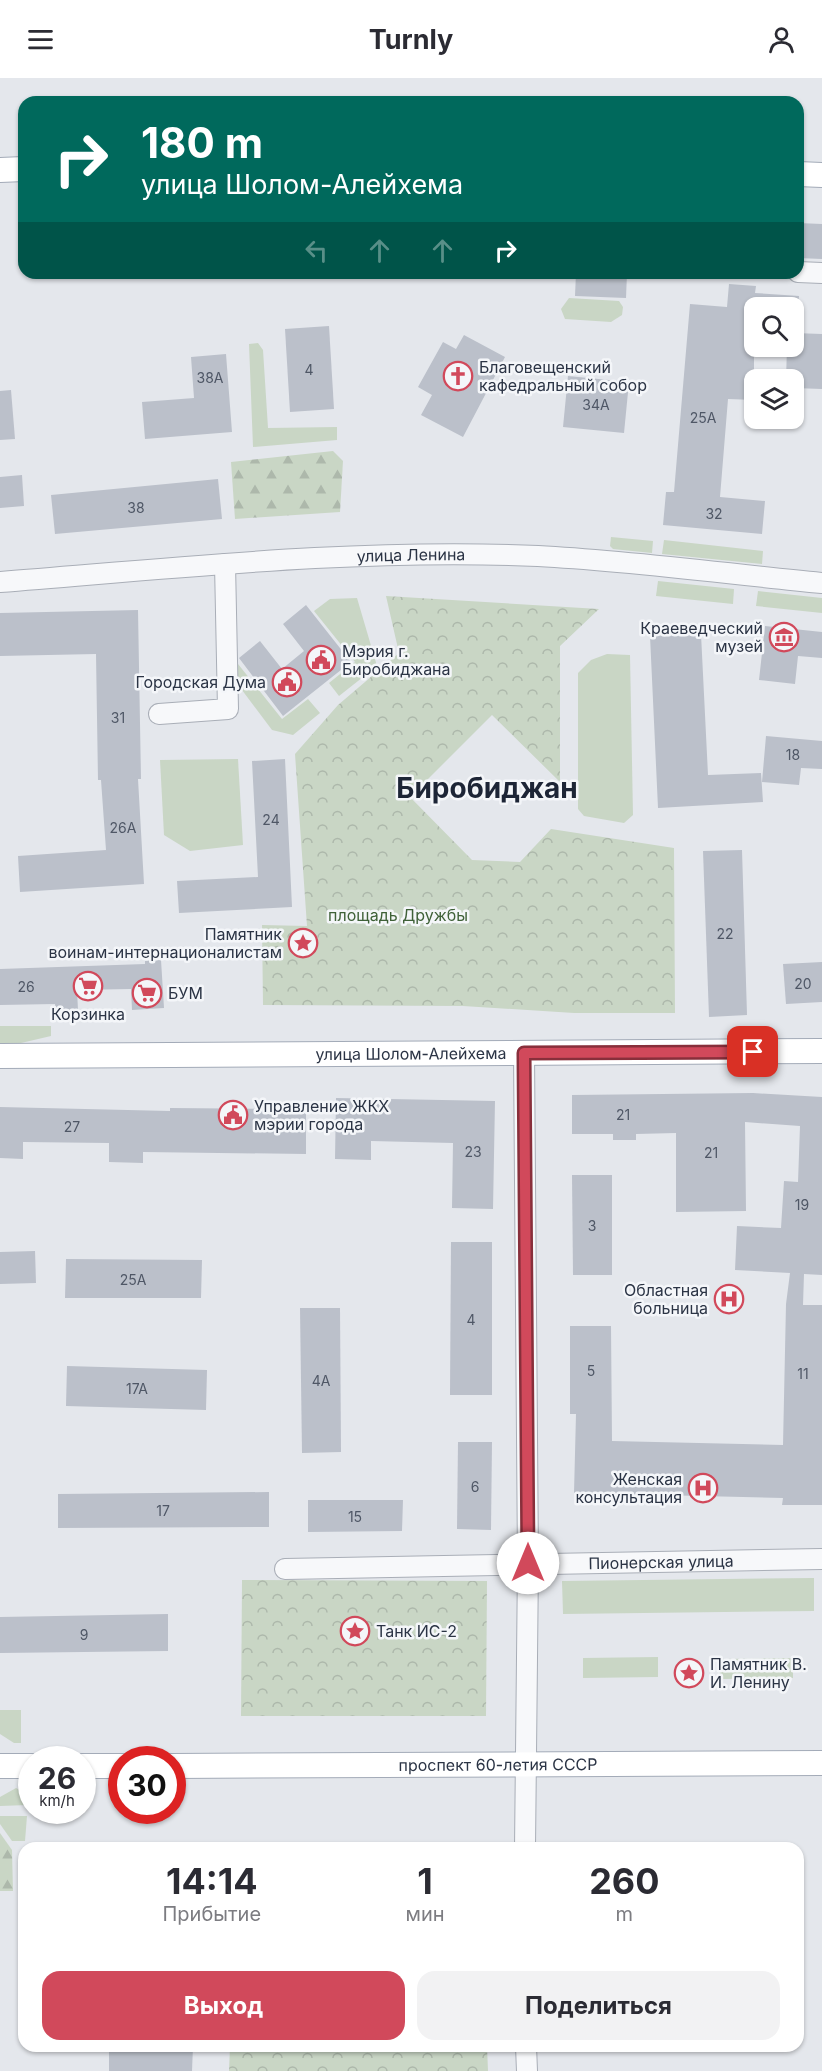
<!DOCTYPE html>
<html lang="ru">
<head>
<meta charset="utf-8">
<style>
	body { margin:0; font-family:Inter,sans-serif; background:#f2f2f3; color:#2b2b33; height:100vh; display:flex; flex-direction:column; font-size:22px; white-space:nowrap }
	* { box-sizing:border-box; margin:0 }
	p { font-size:20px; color:#7c7c81 }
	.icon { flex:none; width:33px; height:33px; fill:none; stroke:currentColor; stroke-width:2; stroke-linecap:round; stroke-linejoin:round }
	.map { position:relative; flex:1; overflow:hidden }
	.panel { position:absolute; left:18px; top:1764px; width:786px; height:210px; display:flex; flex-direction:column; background:#fff; border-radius:18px; box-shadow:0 2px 4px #0004 }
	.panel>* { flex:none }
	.top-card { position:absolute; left:18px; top:18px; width:786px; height:183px; border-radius:18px; box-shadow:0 2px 4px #0004; background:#00695c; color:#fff; overflow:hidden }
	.tools { position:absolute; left:744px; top:219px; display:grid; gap:12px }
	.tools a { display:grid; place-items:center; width:60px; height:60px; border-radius:12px; background:#fff; box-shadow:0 2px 4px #0004; font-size:30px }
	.speed { position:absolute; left:18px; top:1668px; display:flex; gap:12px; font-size:30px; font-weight:700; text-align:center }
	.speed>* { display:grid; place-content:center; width:78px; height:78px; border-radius:50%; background:#fff; box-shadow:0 2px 4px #0004; line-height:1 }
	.speed small { font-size:15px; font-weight:400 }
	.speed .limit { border:9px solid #d22; background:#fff; color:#111 }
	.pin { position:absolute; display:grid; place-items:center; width:51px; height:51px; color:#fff; margin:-26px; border-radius:12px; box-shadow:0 3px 9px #0006 }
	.me { position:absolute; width:66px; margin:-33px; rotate:0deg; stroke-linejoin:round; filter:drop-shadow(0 0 4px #0008) }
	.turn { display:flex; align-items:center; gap:21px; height:126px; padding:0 24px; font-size:27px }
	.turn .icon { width:78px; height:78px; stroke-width:2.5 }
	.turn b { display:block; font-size:42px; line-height:51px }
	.lanes { display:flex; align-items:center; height:57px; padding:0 24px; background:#0003; justify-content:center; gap:30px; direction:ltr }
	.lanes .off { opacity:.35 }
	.eta { display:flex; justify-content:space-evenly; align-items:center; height:102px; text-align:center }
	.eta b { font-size:36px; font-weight:700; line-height:42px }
	.button { display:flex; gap:12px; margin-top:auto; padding:12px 24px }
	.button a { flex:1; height:69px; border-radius:18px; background:#d1495b; color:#fff; font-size:24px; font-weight:700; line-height:69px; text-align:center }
	.button a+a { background:#f2f2f3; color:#2b2b33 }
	header { display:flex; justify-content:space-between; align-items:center; height:78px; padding:0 24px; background:#fff; font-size:27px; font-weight:700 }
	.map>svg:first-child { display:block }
</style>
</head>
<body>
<header><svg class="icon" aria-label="menu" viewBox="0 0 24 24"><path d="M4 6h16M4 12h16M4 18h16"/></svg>Turnly<svg class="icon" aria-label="person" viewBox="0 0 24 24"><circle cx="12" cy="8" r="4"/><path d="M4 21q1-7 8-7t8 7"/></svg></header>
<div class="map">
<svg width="822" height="1993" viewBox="0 0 822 1993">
	<defs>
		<pattern id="forest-firs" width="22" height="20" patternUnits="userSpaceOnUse" patternTransform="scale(1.5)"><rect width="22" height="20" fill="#c9d6c5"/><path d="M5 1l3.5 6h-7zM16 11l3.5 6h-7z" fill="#adb8ab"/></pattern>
		<pattern id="park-crowns" width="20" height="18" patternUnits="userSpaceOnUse" patternTransform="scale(1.5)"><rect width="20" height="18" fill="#c9d6c5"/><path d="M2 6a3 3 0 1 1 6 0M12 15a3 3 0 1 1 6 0" fill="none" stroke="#adb8ab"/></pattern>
	</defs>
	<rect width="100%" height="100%" fill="#e4e7ec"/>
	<!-- grass -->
	<g fill="#c9d6c5">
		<path d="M569,220L619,223L623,229L622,237L611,244L565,241L561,231Z"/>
		<path d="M258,265L263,272L268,350L337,349V362L253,369L249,266Z"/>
		<path d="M611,459L653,463L652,475L613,471L610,468Z"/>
		<path d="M664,462L763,473L762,486L662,476Z"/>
		<path d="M658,503L734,511L733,526L656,518Z"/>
		<path d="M758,513L822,520V535L756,528Z"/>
		<path d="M357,520L377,588L339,618L329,605L355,584L314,533L330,521Z"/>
		<path d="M607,576L630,577L633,737L624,745L584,738L578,731V595L591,582Z"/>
		<path d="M234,581L282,641L308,621L320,635L293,657L272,652L233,600Z"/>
		<path d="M238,681L243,767L190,773L164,757L160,682Z"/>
		<path d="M0,948H51V958L21,965H0Z"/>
		<path d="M814,1500V1533L563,1536L562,1503Z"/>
		<path d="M658,1579V1599L583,1600V1580Z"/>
		<path d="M793,1580V1600L720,1601L719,1581Z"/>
		<path d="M0,1632H21V1665H14L0,1656Z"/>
		<path d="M16,1710L25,1715L28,1727L0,1728V1719Z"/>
		<path d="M0,1738H27L25,1763H12L0,1746Z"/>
	</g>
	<!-- forest -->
	<g fill="url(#forest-firs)">
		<path d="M333,373L343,383L340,434L235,441L231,384Z"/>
		<path d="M0,1755L12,1772L13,1813H0Z"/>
	</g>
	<!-- park -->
	<g fill="url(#park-crowns)">
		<path d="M386,518L599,531L560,568V704L492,637L410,719L472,782L520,784L551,751L674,770L675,935H574L463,928L263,927L262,847L307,848L295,676L338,627L399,575Z"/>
		<path d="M242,1502L487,1503L486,1638H241Z"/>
		<path d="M230,1968H487L488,1993H229Z"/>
	</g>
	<!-- building -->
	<g fill="#bbc0ca">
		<path d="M798,145L822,146V181L798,180Z"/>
		<path d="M576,195H627L626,220L575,218Z"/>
		<path d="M729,206L756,208L755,215L799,218L798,230H754V322L728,321L720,419L765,423L762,456L663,447L666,414H674L690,226L727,229Z"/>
		<path d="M329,248L334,331L290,334L285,251Z"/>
		<path d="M794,255L822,256V311L794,310V302H786L787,268H794Z"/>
		<path d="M464,257L505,279L463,359L421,337L432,317L418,309L443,264L456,271Z"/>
		<path d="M226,276L232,354L145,361L142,324L194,320L191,279Z"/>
		<path d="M568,298L629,304L624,355L563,349Z"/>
		<path d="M11,312L15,361L0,362V313Z"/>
		<path d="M22,397L24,428L0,430V399Z"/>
		<path d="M218,401L222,441L55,456L51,417Z"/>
		<path d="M306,527L351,584L283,638L239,580L260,563L282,591L304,573L283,546Z"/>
		<path d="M138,532L141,701H138L144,806L20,814L18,778L106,772L101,702H98L96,576L0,578V535Z"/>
		<path d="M765,548L822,554V580L798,578L795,606L759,602Z"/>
		<path d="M701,556L708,697L761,695L763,724L658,730L650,558Z"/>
		<path d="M766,658L822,663V691L801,690L799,707L762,704Z"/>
		<path d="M285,681L292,829L179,835L177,803L258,799L252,683Z"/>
		<path d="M742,772L747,937L709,939L703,773Z"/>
		<path d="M161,882L164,930L132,932L131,911L77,912L78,932L56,933L55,926L0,927V891L145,886V883Z"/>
		<path d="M822,884V924L786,926L783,886Z"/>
		<path d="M753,1015L822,1019V1197L804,1196L803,1227H822V1427H782L783,1420L574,1415L576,1336H570V1248H611L612,1363L783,1367L786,1226L790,1195L735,1192L737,1148L781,1150L784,1103L798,1104L800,1048L745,1044L746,1133L676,1134V1055L636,1056V1062H613V1056H572V1017Z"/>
		<path d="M336,1020L495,1023L493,1131L452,1130L453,1065L371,1063V1082L335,1081Z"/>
		<path d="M0,1029L170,1033V1030L306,1031V1076L143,1074V1085L109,1084V1065L23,1064V1081L0,1080Z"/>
		<path d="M572,1097H612V1197H573Z"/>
		<path d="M451,1164H492V1317H450Z"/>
		<path d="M35,1173L36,1205L0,1206V1174Z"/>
		<path d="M66,1181L202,1182L201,1220H65Z"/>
		<path d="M300,1230H340L341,1374L302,1375Z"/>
		<path d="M67,1288L207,1292L206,1332L66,1328Z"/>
		<path d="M458,1364H492L491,1452L457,1451Z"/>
		<path d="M269,1414V1449L58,1450V1416Z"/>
		<path d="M308,1422H403L402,1453L308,1454Z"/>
		<path d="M168,1536V1573L0,1575V1539Z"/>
		<path d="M109,1968H193L192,1993H109Z"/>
	</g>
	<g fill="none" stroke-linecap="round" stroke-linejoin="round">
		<!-- minor casing -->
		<g stroke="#a9aeb7" stroke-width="22">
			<g id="minor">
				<path d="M798,194L822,195"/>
				<path id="s1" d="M0,504C178,490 359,470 538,478C633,483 728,496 822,505"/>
				<path d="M159,636L228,631L225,486"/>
				<path d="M524,975L528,1485L525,1770"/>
				<path id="s2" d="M285,1491L822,1481"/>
				<path d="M526,1968L527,1993"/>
			</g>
		</g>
		<!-- major casing -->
		<g stroke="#a3abb8" stroke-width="26">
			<g id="major">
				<path d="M0,92L24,91"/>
				<path d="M798,96L822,97"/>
				<path id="s3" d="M0,978L822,973"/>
				<path d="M0,1688H32"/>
				<path d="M82,1688H122"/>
				<path id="s4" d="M172,1688L822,1685"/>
			</g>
		</g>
		<!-- minor -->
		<use href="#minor" stroke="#f7f8fa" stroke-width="20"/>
		<!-- major -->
		<use href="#major" stroke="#fff" stroke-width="24"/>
	</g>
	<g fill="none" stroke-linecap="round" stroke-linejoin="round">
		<!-- route casing -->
		<g stroke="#882f3b" stroke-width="15">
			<path id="route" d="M528,1485L524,975L753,974"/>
		</g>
		<!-- route -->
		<use href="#route" stroke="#d1495b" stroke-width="10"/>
	</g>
	<!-- icons -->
	<defs>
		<g id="church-ring" transform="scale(1.5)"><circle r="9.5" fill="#f4f6f9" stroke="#d1495b" stroke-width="1.5"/><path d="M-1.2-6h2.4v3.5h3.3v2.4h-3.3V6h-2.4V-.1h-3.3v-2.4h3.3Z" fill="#d1495b"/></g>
		<g id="museum-ring" transform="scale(1.5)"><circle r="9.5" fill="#f4f6f9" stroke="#d1495b" stroke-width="1.5"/><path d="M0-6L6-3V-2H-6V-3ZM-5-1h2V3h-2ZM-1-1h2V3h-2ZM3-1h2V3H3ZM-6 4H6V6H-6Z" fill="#d1495b"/></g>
		<g id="civic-ring" transform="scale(1.5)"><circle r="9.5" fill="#f4f6f9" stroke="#d1495b" stroke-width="1.5"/><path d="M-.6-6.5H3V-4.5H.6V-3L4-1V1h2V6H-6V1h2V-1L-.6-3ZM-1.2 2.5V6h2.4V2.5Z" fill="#d1495b"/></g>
		<g id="sight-ring" transform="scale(1.5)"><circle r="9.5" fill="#f4f6f9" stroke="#d1495b" stroke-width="1.5"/><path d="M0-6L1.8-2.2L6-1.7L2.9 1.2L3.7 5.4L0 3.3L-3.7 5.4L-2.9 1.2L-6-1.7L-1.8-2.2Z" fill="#d1495b"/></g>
		<g id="supermarket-ring" transform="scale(1.5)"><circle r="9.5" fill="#f4f6f9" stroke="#d1495b" stroke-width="1.5"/><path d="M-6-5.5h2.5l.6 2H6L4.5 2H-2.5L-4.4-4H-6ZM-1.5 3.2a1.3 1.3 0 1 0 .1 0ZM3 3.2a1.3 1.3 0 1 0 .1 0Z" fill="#d1495b"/></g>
		<g id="hospital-ring" transform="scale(1.5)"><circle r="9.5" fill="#f4f6f9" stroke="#d1495b" stroke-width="1.5"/><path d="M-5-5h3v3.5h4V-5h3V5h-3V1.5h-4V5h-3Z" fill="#d1495b"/></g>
	</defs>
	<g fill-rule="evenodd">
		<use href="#church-ring" x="458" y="298"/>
		<use href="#museum-ring" x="784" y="559"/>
		<use href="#civic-ring" x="321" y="582"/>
		<use href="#civic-ring" x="287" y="604"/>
		<use href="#sight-ring" x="303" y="865"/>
		<use href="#supermarket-ring" x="88" y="908"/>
		<use href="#supermarket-ring" x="147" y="915"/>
		<use href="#civic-ring" x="233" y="1037"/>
		<use href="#hospital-ring" x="729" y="1221"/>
		<use href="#hospital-ring" x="703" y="1410"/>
		<use href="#sight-ring" x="355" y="1553"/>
		<use href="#sight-ring" x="689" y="1595"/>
	</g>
	<g text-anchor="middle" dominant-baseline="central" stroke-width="5" stroke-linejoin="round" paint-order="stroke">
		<!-- number labels -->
		<g font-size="14" fill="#4f5766">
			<text x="309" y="291">4</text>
			<text x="210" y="299">38А</text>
			<text x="596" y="326">34А</text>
			<text x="703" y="339">25А</text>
			<text x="136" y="429">38</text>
			<text x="714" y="435">32</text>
			<text x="118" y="639">31</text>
			<text x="793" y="676">18</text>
			<text x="271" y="741">24</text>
			<text x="123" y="749">26А</text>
			<text x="725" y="855">22</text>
			<text x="803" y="905">20</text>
			<text x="26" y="908">26</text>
			<text x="623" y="1036">21</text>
			<text x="72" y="1048">27</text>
			<text x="473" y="1073">23</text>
			<text x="711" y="1074">21</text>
			<text x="802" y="1126">19</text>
			<text x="592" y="1147">3</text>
			<text x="133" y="1201">25А</text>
			<text x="471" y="1241">4</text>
			<text x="591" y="1292">5</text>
			<text x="803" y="1295">11</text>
			<text x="321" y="1302">4А</text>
			<text x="137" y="1310">17А</text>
			<text x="475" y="1408">6</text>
			<text x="163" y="1432">17</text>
			<text x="355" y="1438">15</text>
			<text x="84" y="1556">9</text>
		</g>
		<!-- poi labels -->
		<g font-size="16" fill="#2b3445" stroke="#f4f6f9" text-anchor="start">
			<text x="479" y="289">Благовещенский<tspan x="479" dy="18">кафедральный собор</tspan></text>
			<text x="763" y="550" text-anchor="end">Краеведческий<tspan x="763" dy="18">музей</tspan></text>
			<text x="342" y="573">Мэрия г.<tspan x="342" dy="18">Биробиджана</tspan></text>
			<text x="266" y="604" text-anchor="end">Городская Дума</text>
			<text x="282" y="856" text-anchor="end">Памятник<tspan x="282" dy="18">воинам-интернационалистам</tspan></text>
			<text x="168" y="915">БУМ</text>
			<text x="88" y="936" text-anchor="middle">Корзинка</text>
			<text x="254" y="1028">Управление ЖКХ<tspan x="254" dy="18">мэрии города</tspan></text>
			<text x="708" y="1212" text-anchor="end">Областная<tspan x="708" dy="18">больница</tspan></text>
			<text x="682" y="1401" text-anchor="end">Женская<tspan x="682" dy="18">консультация</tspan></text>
			<text x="376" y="1553">Танк ИС-2</text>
			<text x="710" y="1586">Памятник В.<tspan x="710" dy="18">И. Ленину</tspan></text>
		</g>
		<!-- street labels -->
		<g font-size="16" fill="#2b3445" stroke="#f4f6f9">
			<text stroke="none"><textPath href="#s1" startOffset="412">улица Ленина</textPath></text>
			<text stroke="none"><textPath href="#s3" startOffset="411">улица Шолом-Алейхема</textPath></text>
			<text stroke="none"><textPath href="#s2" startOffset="376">Пионерская улица</textPath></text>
			<text stroke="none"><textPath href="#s4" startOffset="326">проспект 60-летия СССР</textPath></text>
		</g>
		<!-- park labels -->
		<g font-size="16" fill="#3f6138" stroke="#f4f6f9">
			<text x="398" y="837">площадь Дружбы</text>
		</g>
		<!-- town labels -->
		<g font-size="28" font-weight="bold" fill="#1d2536" stroke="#f4f6f9">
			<text x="487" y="710">Биробиджан</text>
		</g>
	</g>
</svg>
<div class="tools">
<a><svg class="icon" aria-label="search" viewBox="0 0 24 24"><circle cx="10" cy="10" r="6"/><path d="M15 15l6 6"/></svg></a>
<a><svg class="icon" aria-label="layers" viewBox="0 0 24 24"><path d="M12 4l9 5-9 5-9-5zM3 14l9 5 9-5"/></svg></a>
</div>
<div class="speed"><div>26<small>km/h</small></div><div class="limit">30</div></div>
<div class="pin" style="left:753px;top:974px;background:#d93025"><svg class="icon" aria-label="arrive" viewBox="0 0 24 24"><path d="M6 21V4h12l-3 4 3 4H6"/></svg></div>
<svg class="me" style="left:528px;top:1485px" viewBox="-20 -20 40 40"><circle r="19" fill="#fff"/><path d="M0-13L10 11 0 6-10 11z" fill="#d1495b"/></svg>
<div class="top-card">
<div class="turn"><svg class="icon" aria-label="right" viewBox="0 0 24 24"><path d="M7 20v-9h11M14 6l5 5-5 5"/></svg><div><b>180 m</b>улица Шолом-Алейхема</div></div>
<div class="lanes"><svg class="icon off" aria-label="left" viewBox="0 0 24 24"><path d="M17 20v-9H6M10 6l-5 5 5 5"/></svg><svg class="icon off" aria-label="ahead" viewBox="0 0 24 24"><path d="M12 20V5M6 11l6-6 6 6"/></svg><svg class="icon off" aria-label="ahead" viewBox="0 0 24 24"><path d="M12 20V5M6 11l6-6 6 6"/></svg><svg class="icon" aria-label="right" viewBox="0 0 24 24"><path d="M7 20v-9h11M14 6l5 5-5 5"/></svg></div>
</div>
<section class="panel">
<div class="eta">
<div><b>14:14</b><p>Прибытие</p></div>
<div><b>1</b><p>мин</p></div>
<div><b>260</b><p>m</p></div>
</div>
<div class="button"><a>Выход</a><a>Поделиться</a></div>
</section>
</div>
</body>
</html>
